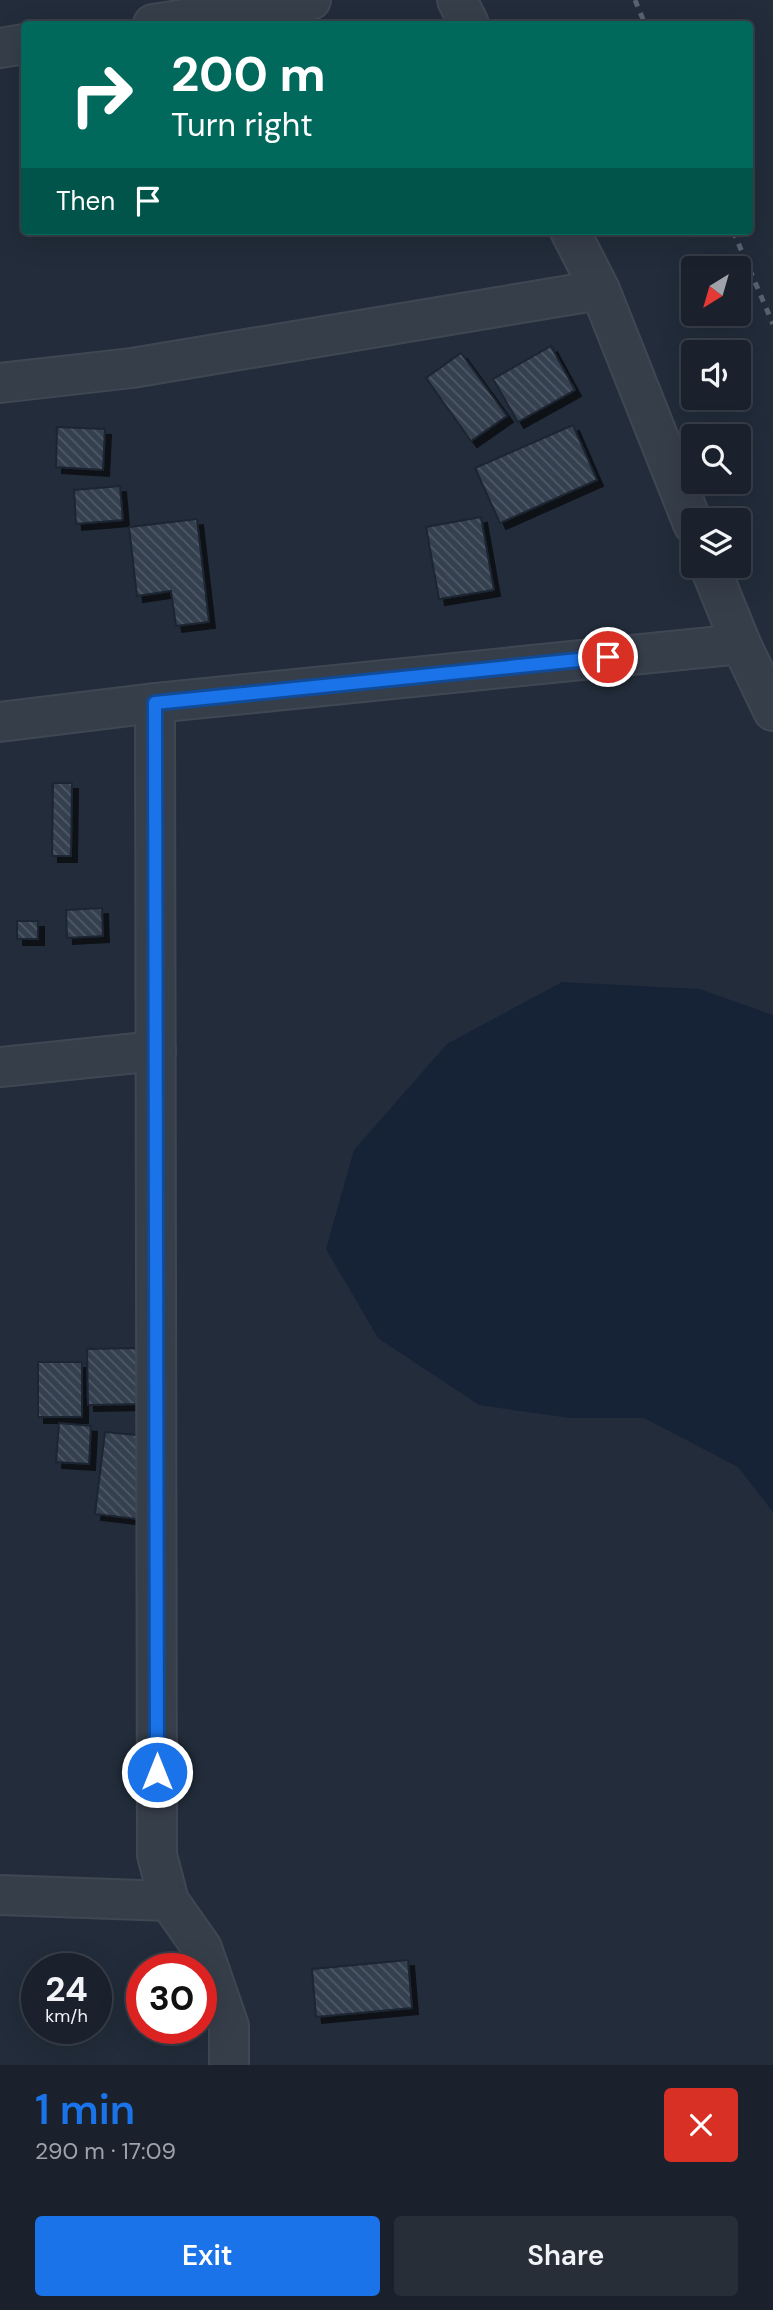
<!DOCTYPE html>
<html lang="en">
<head>
<meta charset="utf-8">
<style>
	body { margin:0; font-family:"DM Sans",sans-serif; background:#272e38; color:#f1f3f6; height:100vh; display:flex; flex-direction:column; font-size:26px; white-space:nowrap }
	* { box-sizing:border-box; margin:0 }
	p { font-size:23px; color:#9fa3a9 }
	.icon { flex:none; width:38px; height:38px; fill:none; stroke:currentColor; stroke-width:2; stroke-linecap:round; stroke-linejoin:round }
	.map { position:relative; height:2065px; overflow:hidden }
	.panel { display:flex; flex-direction:column; background:#1a212c; flex:1 }
	.panel>* { flex:none }
	.hud { position:absolute; left:21px; top:21px; width:732px; height:214px; border-radius:7px; box-shadow:0 7px 28px #0002,0 0 0 2px #383e48; background:#00695c; color:#fff; overflow:hidden }
	.needle { width:46px; rotate:217deg }
	.tools { position:absolute; left:681px; top:256px; display:grid; gap:14px }
	.tools a { display:grid; place-items:center; width:70px; height:70px; border-radius:7px; background:#1a212c; box-shadow:0 7px 28px #0002,0 0 0 2px #383e48; font-size:35px }
	.speed { position:absolute; left:21px; top:1953px; display:flex; gap:14px; font-size:35px; font-weight:700; text-align:center }
	.speed>* { display:grid; place-content:center; width:91px; height:91px; border-radius:50%; background:#1a212c; box-shadow:0 7px 28px #0002,0 0 0 2px #383e48; line-height:1 }
	.speed small { font-size:18px; font-weight:400 }
	.speed .limit { border:10px solid #d22; background:#fff; color:#111 }
	.pin { position:absolute; display:grid; place-items:center; width:60px; height:60px; color:#fff; margin:-30px; border:4px solid #fff; border-radius:50%; box-shadow:0 2px 7px #0007 }
	.me { position:absolute; width:77px; margin:-38px; rotate:0deg; stroke-linejoin:round; filter:drop-shadow(0 0 5px #0008) }
	.turn { display:flex; align-items:center; gap:24px; height:147px; padding:0 35px; font-size:32px }
	.turn .icon { width:91px; height:91px; stroke-width:2.5 }
	.turn b { display:block; font-size:49px; line-height:60px }
	.then { display:flex; align-items:center; height:66px; padding:0 35px; background:#0003; gap:14px; font-size:26px }
	.round { display:grid; place-items:center; flex:none; width:74px; height:74px; border-radius:7px; background:#272e38 }
	.overview { display:flex; align-items:center; justify-content:space-between; height:119px; padding:0 35px }
	h1 { font-size:42px; font-weight:600; line-height:52px; color:#1a73e8 }
	.primary-button { display:flex; gap:14px; margin-top:auto; padding:14px 35px }
	.primary-button a { flex:1; height:80px; border-radius:7px; background:#1a73e8; color:#fff; font-size:28px; font-weight:600; line-height:80px; text-align:center }
	.primary-button a+a { background:#272e38; color:#f1f3f6 }
	.map>svg:first-child { display:block }
</style>
</head>
<body>
<div class="map">
<svg width="773" height="2065" viewBox="0 0 773 2065">
	<defs>
		<pattern id="building-back-hatch" width="6" height="6" patternUnits="userSpaceOnUse" patternTransform="scale(1.75)"><rect width="6" height="6" fill="#354050"/><path d="M-1 5l2 2M0 0l6 6M5-1l2 2" fill="none" stroke="#505a68"/></pattern>
		<filter id="shadow"><feDropShadow dx="6" dy="6" stdDeviation="0" flood-color="#0009"/></filter>
	</defs>
	<rect width="100%" height="100%" fill="#222c3a"/>
	<!-- water -->
	<path fill="#162337" d="M562,982L699,989L773,1015V1512L738,1467L644,1418H570L479,1405L378,1338L326,1249L354,1150L447,1044Z"/>
	<!-- building -->
	<g fill="url(#building-back-hatch)" stroke="#1d2531" stroke-width="2" filter="url(#shadow)">
		<path d="M551,346L575,390L518,422L493,379Z"/>
		<path d="M461,353L507,416L471,441L426,378Z"/>
		<path d="M573,425L597,480L500,523L475,468Z"/>
		<path d="M57,427L105,429L103,470L56,467Z"/>
		<path d="M120,486L123,520L76,524L74,490Z"/>
		<path d="M481,517L494,590L439,599L426,527Z"/>
		<path d="M197,519L209,622L176,626L171,591L137,596L129,527Z"/>
		<path d="M53,783H72L71,856H52Z"/>
		<path d="M102,908L103,936L67,938L66,910Z"/>
		<rect x="17" y="921" width="21" height="18"/>
		<path d="M139,1348L140,1404L88,1405L87,1349Z"/>
		<rect x="38" y="1362" width="44" height="55"/>
		<path d="M59,1423L91,1426L89,1464L56,1462Z"/>
		<path d="M105,1432L146,1436L137,1519L95,1514Z"/>
		<path d="M408,1960L412,2008L316,2017L312,1969Z"/>
	</g>
	<g fill="none" stroke-linecap="round" stroke-linejoin="round">
		<!-- minor casing -->
		<g stroke="#3f4753" stroke-width="42">
			<g id="minor">
				<path d="M457,0L469,24"/>
				<path d="M153,24L311,0"/>
				<path d="M0,48L24,44"/>
				<path d="M570,231L600,290L693,524"/>
				<path d="M0,383L132,368L600,290"/>
				<path d="M709,565L741,644L773,711"/>
				<path d="M155,703L157,1855L169,1901L202,1948L229,2026V2065"/>
				<path d="M0,722L155,703L741,644"/>
				<path d="M0,1067L156,1051"/>
				<path d="M0,1895L169,1901"/>
			</g>
		</g>
		<!-- minor -->
		<use href="#minor" stroke="#363e4a" stroke-width="38"/>
		<!-- rail -->
		<g stroke="#586271" stroke-width="5" stroke-dasharray="7 7" stroke-linecap="butt">
			<path d="M635,0L645,24"/>
			<path d="M733,231L773,324"/>
		</g>
	</g>
	<g fill="none" stroke-linecap="round" stroke-linejoin="round">
		<!-- route casing -->
		<g stroke="#114b97" stroke-width="18">
			<path id="route" d="M157,1772L155,703L608,657"/>
		</g>
		<!-- route -->
		<use href="#route" stroke="#1a73e8" stroke-width="12"/>
	</g>
</svg>
<div class="tools">
<a><svg class="needle" viewBox="-14 -14 28 28"><path d="M0-13l5 13h-10z" fill="#e53935"/><path d="M0 13l5-13h-10z" fill="#9fa3a9"/></svg></a>
<a><svg class="icon" aria-label="sound" viewBox="0 0 24 24"><path d="M4 9h4l5-4v14l-5-4H4zM17 9q2 3 0 6"/></svg></a>
<a><svg class="icon" aria-label="search" viewBox="0 0 24 24"><circle cx="10" cy="10" r="6"/><path d="M15 15l6 6"/></svg></a>
<a><svg class="icon" aria-label="layers" viewBox="0 0 24 24"><path d="M12 4l9 5-9 5-9-5zM3 14l9 5 9-5"/></svg></a>
</div>
<div class="speed"><div>24<small>km/h</small></div><div class="limit">30</div></div>
<div class="pin" style="left:608px;top:657px;background:#d93025"><svg class="icon" aria-label="arrive" viewBox="0 0 24 24"><path d="M6 21V4h12l-3 4 3 4H6"/></svg></div>
<svg class="me" style="left:157px;top:1772px" viewBox="-20 -20 40 40"><circle r="17" fill="#1a73e8" stroke="#fff" stroke-width="3"/><path d="M0-11L8 9 0 5-8 9z" fill="#fff"/></svg>
<div class="hud">
<div class="turn"><svg class="icon" aria-label="right" viewBox="0 0 24 24"><path d="M7 20v-9h11M14 6l5 5-5 5"/></svg><div><b>200 m</b>Turn right</div></div>
<div class="then">Then<svg class="icon" aria-label="arrive" viewBox="0 0 24 24"><path d="M6 21V4h12l-3 4 3 4H6"/></svg></div>
</div>
</div>
<section class="panel">
<div class="overview"><div><h1>1 min</h1><p>290 m · 17:09</p></div><a class="round" style="background:#d93025;color:#fff"><svg class="icon" aria-label="close" viewBox="0 0 24 24"><path d="M6 6l12 12M18 6L6 18"/></svg></a></div>
<div class="primary-button"><a>Exit</a><a>Share</a></div>
</section>
</body>
</html>
